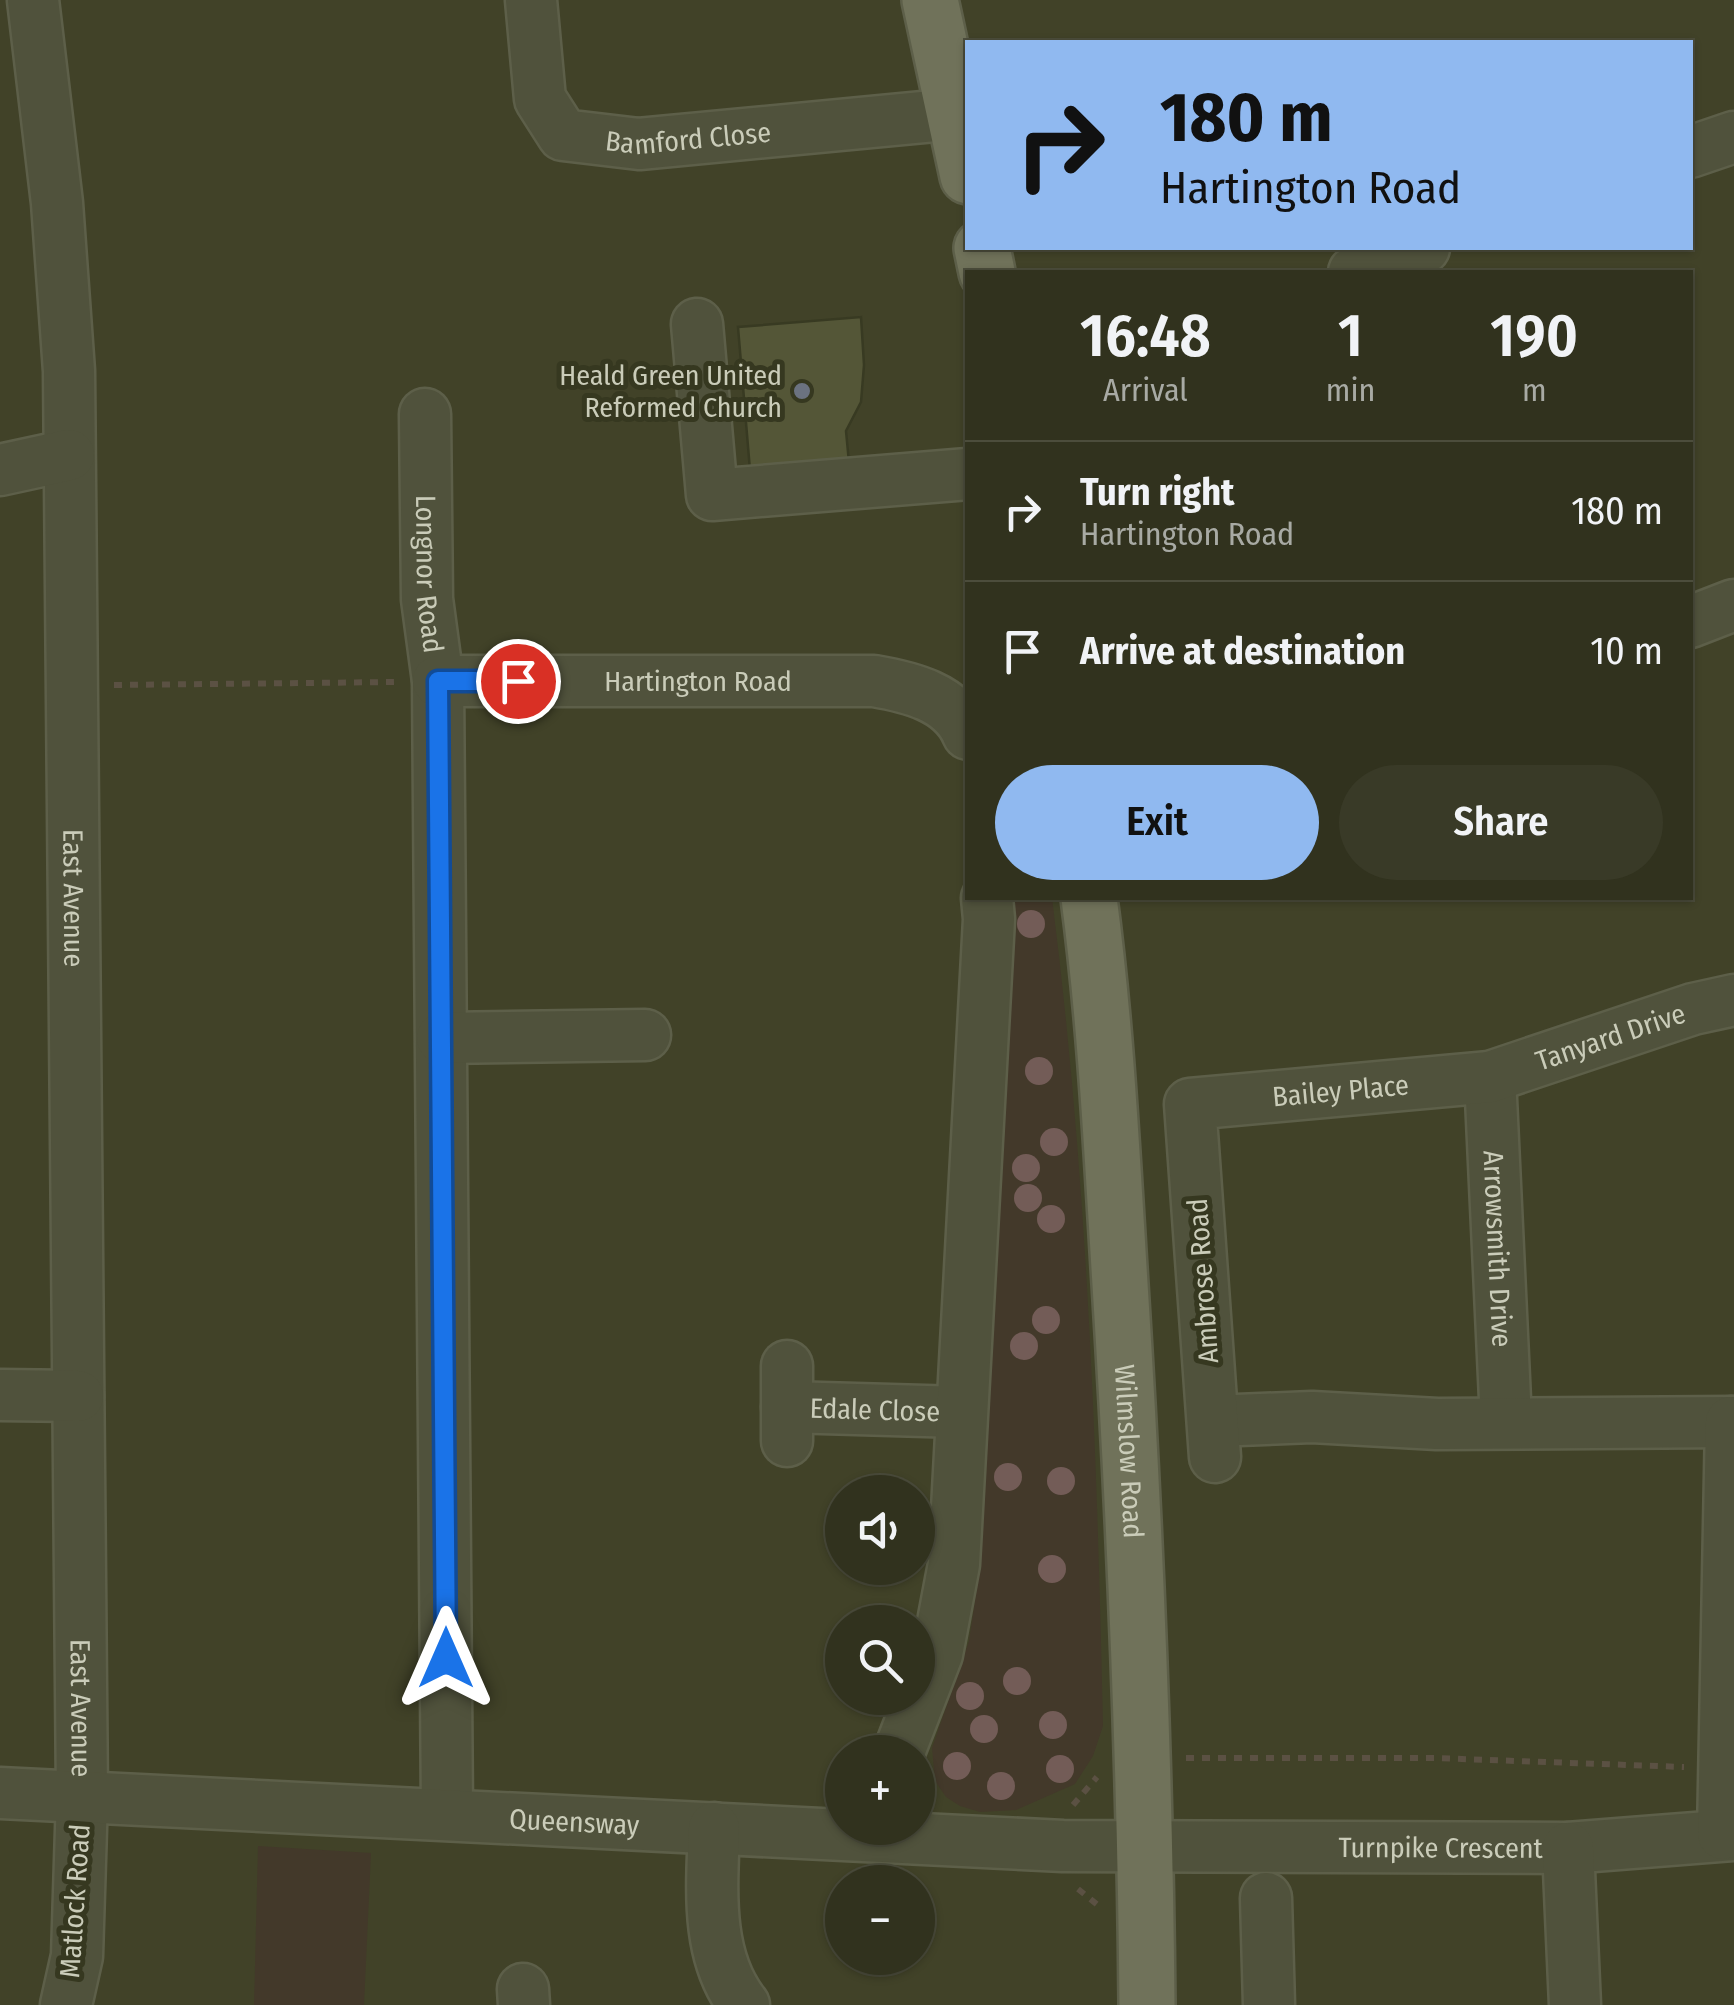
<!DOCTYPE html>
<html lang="en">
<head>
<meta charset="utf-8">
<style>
	body { margin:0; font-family:"Fira Sans Condensed",sans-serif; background:#393a27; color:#f1f3f6; height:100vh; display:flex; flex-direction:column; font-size:38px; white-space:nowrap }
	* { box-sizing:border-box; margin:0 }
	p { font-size:32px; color:#a8aaa4 }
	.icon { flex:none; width:55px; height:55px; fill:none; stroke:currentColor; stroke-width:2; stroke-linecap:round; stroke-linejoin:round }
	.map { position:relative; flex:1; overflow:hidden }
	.drawer { position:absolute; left:965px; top:270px; width:728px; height:630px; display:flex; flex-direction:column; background:#31321e; border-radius:0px; box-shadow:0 2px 8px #0004,0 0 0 2px #4c4d3c }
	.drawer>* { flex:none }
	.banner { position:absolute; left:965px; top:40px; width:728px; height:210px; border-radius:0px; box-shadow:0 2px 8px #0004,0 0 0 2px #4c4d3c; background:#90b9f0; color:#111; overflow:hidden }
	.fabs { position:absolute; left:825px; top:1475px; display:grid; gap:20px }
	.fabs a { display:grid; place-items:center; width:110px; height:110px; border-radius:50%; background:#31321e; box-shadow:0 2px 8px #0004,0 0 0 2px #4c4d3c; font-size:50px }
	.pin { position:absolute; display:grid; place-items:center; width:85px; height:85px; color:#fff; margin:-42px; border:5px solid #fff; border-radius:50%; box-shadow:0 2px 10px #0007 }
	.me { position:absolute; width:110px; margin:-55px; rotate:0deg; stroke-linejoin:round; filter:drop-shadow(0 0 8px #0008) }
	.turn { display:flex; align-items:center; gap:35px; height:210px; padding:0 30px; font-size:45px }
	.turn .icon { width:130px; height:130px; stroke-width:2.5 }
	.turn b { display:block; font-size:70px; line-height:85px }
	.eta { display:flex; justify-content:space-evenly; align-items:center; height:170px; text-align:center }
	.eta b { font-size:60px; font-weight:600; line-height:70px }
	.button { display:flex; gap:20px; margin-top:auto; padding:20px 30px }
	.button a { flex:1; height:115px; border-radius:60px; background:#90b9f0; color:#111; font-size:40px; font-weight:600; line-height:115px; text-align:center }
	.button a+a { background:#393a27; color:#f1f3f6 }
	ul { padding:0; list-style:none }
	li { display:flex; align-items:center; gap:30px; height:140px; padding:0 30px; border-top:2px solid #4c4d3c }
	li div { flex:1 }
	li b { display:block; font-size:38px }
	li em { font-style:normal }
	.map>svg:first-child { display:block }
</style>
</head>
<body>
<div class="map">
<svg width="1734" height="2005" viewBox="0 0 1734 2005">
	<rect width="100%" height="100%" fill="#414228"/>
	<!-- green -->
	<g fill="#43392a">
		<path d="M1010,898H1052C1087,1173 1097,1449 1103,1726L1093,1756L1075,1784L1016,1810L980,1812L960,1806L946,1797L935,1781L932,1748L969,1641L977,1587Z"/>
		<path d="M258,1846L371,1853L364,2005H254Z"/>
	</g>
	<!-- building -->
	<path fill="#545637" stroke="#383a22" stroke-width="2.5" d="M861,317L864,365L861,402L846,431L850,473L751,482L738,327Z"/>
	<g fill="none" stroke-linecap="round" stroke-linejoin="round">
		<!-- minor casing -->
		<g stroke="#5d5f49" stroke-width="55">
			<g id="minor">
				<path id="s1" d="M33,0L57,203L69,371L82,1797L77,1956L66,2005"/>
				<path id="s2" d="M531,0L540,99L563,135L639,144L955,114"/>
				<path d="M1690,152L1734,137"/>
				<path d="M1354,272L1424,248"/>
				<path d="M697,324L712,495L968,474"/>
				<path id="s3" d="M425,414L427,599L438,681L447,1813"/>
				<path d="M0,470L69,455"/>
				<path d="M1690,622L1734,605"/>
				<path id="s4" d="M438,681H874C909,687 953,697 968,734"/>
				<path d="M442,1038L645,1035"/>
				<path id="s5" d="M1490,1077L1506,1421"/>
				<path d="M0,1395L78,1396"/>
				<path id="s6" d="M787,1407L960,1412"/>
				<path d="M1213,1421L1312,1417L1437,1424L1734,1422"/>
				<path d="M787,1441V1366"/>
				<path id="s7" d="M1215,1457L1190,1104L1490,1077L1693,1009L1734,1000"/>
				<path d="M899,1752L937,1654L954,1564L989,919L987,898"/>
				<path id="s8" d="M0,1793L1063,1846L1568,1848L1734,1835"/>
				<path d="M714,1828C712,1887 705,1956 744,2005"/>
				<path d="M1723,1834L1731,1422"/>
				<path d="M1568,1848L1575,2005"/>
				<path d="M1266,1898L1269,2005"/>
				<path d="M523,1989L524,2005"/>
			</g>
		</g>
		<!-- major casing -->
		<g stroke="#5d5f49" stroke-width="60">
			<g id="major">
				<path d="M930,0L968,176"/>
				<path d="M982,248L987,272"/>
				<path id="s9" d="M1089,898C1106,1026 1112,1155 1120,1284C1135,1524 1145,1764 1147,2005"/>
			</g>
		</g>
		<!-- path -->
		<g stroke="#5b5143" stroke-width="6" stroke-dasharray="8 8" stroke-linecap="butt">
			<path d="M114,685L397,682"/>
			<path d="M1186,1758H1434L1684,1767"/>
			<path d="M1073,1805L1097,1777"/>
			<path d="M1078,1889L1099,1906"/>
		</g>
		<!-- minor -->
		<use href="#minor" stroke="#50523c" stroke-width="50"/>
		<!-- major -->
		<use href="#major" stroke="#70725a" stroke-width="55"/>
	</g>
	<!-- trees -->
	<g fill="#735c57">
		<circle cx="1031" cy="924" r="14"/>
		<circle cx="1039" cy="1071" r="14"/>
		<circle cx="1054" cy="1142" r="14"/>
		<circle cx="1026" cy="1168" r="14"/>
		<circle cx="1028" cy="1198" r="14"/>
		<circle cx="1051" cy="1219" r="14"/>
		<circle cx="1046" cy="1320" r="14"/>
		<circle cx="1024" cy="1346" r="14"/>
		<circle cx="1008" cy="1477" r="14"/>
		<circle cx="1061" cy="1481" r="14"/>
		<circle cx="1052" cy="1569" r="14"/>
		<circle cx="1017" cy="1681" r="14"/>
		<circle cx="970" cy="1696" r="14"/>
		<circle cx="1053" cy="1725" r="14"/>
		<circle cx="984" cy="1729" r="14"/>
		<circle cx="957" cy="1766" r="14"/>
		<circle cx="1060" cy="1769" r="14"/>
		<circle cx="1001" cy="1786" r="14"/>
	</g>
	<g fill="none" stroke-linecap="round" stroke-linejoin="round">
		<!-- route casing -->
		<g stroke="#114b97" stroke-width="25">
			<path id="route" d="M446,1658L438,681H518"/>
		</g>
		<!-- route -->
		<use href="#route" stroke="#1a73e8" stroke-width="18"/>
	</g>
	<!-- markers -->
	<circle fill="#6b7280" stroke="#363820" stroke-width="4" cx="802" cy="391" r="10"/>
	<g text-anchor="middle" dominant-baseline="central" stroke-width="10" stroke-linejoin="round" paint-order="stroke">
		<!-- street labels -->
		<g font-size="28" fill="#caccb9" stroke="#363820">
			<text stroke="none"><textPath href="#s2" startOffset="268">Bamford Close</textPath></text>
			<text stroke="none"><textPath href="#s3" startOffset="160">Longnor Road</textPath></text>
			<text stroke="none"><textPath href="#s4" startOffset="260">Hartington Road</textPath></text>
			<text stroke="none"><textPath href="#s1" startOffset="900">East Avenue</textPath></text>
			<text stroke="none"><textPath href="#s7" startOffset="782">Tanyard Drive</textPath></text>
			<text stroke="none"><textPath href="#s7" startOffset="505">Bailey Place</textPath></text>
			<text stroke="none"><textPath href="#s5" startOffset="172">Arrowsmith Drive</textPath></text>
			<text transform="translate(1203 1281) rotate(-94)">Ambrose Road</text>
			<text stroke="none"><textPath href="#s6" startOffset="88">Edale Close</textPath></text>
			<text stroke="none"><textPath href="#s9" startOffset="555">Wilmslow Road</textPath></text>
			<text stroke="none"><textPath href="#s1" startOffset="1710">East Avenue</textPath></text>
			<text stroke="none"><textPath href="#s8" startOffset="575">Queensway</textPath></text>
			<text stroke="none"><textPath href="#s8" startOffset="1442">Turnpike Crescent</textPath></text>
			<text transform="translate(75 1901) rotate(-86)">Matlock Road</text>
		</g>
		<!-- poi labels -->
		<g font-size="28" fill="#caccb9" stroke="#363820" text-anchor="end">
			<text x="782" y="375">Heald Green United<tspan x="782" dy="32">Reformed Church</tspan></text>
		</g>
	</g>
</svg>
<div class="fabs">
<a><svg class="icon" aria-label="sound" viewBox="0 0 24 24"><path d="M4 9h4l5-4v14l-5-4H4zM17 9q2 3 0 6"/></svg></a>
<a><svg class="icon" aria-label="search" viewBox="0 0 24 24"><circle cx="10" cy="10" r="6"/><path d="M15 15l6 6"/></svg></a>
<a>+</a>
<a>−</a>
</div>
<div class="pin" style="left:518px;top:681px;background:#d93025"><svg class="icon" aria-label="arrive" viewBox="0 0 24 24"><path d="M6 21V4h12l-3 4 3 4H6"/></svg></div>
<svg class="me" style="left:446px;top:1658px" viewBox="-20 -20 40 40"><path d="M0-17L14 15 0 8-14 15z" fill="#1a73e8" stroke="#fff" stroke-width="4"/></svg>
<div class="banner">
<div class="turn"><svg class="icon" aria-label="right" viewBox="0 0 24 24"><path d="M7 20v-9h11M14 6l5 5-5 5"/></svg><div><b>180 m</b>Hartington Road</div></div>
</div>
<section class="drawer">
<div class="eta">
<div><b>16:48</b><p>Arrival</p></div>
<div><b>1</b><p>min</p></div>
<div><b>190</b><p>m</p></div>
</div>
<ul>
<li><svg class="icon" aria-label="right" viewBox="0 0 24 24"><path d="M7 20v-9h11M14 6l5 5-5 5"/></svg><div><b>Turn right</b><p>Hartington Road</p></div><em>180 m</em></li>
<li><svg class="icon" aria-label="arrive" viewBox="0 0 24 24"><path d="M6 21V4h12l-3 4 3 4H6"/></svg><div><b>Arrive at destination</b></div><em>10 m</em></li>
</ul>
<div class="button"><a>Exit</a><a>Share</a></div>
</section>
</div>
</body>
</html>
